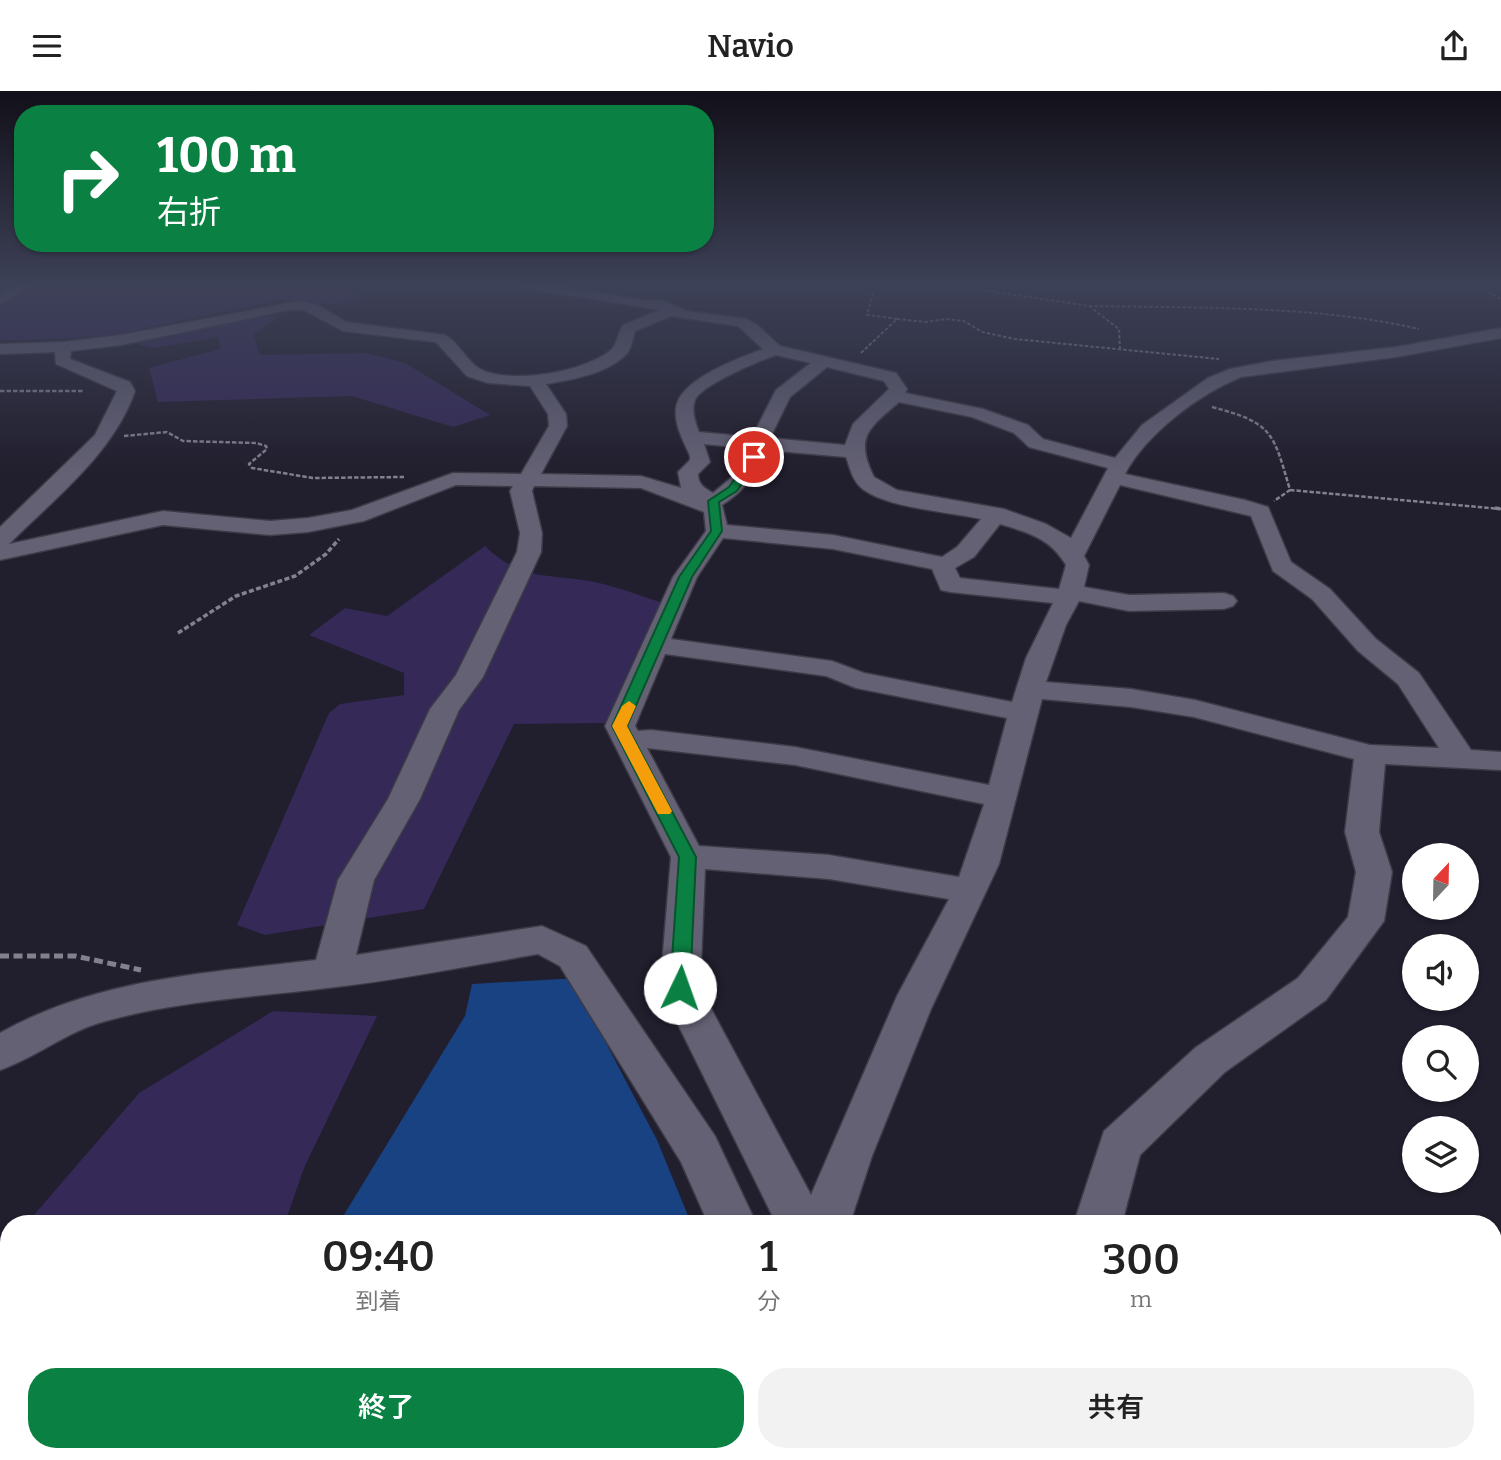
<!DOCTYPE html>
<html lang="ja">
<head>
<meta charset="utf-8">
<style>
	body { margin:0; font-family:Bitter,"Noto Sans JP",serif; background:#f2f2f2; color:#222; height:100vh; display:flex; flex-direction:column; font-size:26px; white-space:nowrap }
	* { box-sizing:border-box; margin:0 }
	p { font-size:23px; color:#767676 }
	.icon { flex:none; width:38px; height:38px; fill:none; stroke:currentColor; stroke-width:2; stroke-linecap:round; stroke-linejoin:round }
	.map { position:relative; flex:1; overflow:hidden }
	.side { position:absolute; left:0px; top:1124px; width:1502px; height:247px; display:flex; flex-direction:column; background:#fff; border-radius:28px 28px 0 0; box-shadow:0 2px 5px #0004 }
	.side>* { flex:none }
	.guide { position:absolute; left:14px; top:14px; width:700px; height:147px; border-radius:28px; box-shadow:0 2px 5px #0004; background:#0b8043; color:#fff; overflow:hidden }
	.needle { width:46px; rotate:22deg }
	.buttons { position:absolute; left:1402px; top:752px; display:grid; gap:14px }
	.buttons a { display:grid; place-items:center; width:77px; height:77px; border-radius:50%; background:#fff; box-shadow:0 2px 5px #0004; font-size:35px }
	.pin { position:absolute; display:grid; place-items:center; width:60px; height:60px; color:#fff; margin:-30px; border:4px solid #fff; border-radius:50%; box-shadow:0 2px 7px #0007 }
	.me { position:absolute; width:77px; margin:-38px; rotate:3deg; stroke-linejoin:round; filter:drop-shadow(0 0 5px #0008) }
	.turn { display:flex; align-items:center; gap:24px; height:147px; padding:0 28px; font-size:32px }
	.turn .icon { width:91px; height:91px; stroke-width:2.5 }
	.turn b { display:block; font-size:49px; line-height:60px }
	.eta { display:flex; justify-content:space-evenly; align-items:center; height:119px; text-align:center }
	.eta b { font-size:42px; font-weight:600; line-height:49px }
	.action { display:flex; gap:14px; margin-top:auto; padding:14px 28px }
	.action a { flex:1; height:80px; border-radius:28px; background:#0b8043; color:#fff; font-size:28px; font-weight:600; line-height:80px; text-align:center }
	.action a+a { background:#f2f2f2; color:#222 }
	header { display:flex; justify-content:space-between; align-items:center; height:91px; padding:0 28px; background:#fff; font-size:32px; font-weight:600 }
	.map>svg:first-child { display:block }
</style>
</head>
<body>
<header><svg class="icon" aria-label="menu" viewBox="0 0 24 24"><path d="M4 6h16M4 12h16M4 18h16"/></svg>Navio<svg class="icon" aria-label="share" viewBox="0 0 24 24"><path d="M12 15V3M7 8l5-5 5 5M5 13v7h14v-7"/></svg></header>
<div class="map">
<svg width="1501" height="1369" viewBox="0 0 1501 1369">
	<rect width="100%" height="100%" fill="#211e2d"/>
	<!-- green -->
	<g fill="#342957">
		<path d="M0,193H358V208L339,213L282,209L103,246L0,250Z"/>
		<path d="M281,224L253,244L260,264L367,262L405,272L490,324L453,336L352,305L158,311L149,277L220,258L219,246L153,257L129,251L219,232Z"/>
		<path d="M485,455C522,491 550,482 595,491C618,496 641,505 663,512L605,632L514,633L424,818L265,844L237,834L329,622L340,613L404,604V582L309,544L345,517L387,525Z"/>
		<path d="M273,920L377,925L304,1077L285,1132H27L139,1002Z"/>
		<path d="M9,1150V1362H220L219,1369H0V1182L4,1155Z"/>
	</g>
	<!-- water -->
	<g fill="#184282">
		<path d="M596,886L608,956L657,1049L691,1132H339L465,925L472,893Z"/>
		<path d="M302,1362H768L767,1369H302Z"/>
	</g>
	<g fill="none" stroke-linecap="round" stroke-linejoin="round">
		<!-- minor casing -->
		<g stroke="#3d3b47" stroke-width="3">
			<g id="minor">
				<path d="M19,193H36L0,213V203Z"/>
				<path d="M517,193H548L646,210L662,209L687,220L746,228L756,233L780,255L896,282L907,298L905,302L983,318L1028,334L1043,348L1115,367L1142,334L1208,287L1230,278L1272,270L1396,256L1501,237V247L1396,266L1241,286C1199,303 1146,343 1125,383L1245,409L1268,416L1291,471L1330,498L1376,548L1419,582L1471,659L1501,661V679L1385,673L1379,741L1392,781L1384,830L1326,909L1225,981L1140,1064L1122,1132H1074L1104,1040L1195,957L1298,887L1348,826L1356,781L1345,741L1354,668L1194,626L1131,616L1042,608L999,773L931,918L872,1065L850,1132H776L660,897L671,766L605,635L673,486L706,440L704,421L641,397L534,395L532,400L542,442L541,461L483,586L459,619L420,708L374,789L356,864L542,835L586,855L715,1045L756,1132H708L681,1071L560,875L538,863C468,875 398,889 327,897C254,906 177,910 106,930C67,940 37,966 0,979V942C98,887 207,882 316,869L338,789L388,708L430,618L456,584L517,461L520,442L510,400L513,395L456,394L364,430L308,441L270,444L163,434L0,469V436L95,344L117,300L56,273L55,261L0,263V253L63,251L121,244L299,210L318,214L346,231L445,244C460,252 466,270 480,278C511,294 586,281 612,258C618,252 618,241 623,234L660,219L524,197ZM289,219H304L343,240L436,251L467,285L488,292L530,295L548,323L549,335L521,383L453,382L352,419L308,427L270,430L163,420L9,453C55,407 113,363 135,300L130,291L70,268L71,260L121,254ZM671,225L738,235L763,258C739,267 678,289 676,318C674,334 684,351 690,365V369L678,381L681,397L641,385L541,383L567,335L566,323L546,293C571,289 611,282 628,261C632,255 633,246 635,240ZM776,264L811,272L776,299L752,346L699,341C695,331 691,319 695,309C701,294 759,270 776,264ZM827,276L884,290L889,298L853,333L845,354L770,347L790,306ZM899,311L972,326L1014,342L1029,356L1108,377L1071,447L1046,433L1004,418L897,399L874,386C854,346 869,337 899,311ZM704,353L746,357L732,386L713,402C704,397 698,393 698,383L710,371ZM765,359L846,366C850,377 853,392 864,399C889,417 949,421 981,428L957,456L942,466L833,444L727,434L722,414C747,398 753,385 765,359ZM1120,394L1251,425L1273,480L1312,508L1358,560L1398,593L1439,657L1370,654L1195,609L1131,598L1046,591L1066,534L1079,510L1129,520L1224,518L1233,515L1237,510L1233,505L1224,502L1129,504L1084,496L1089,474L1084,465ZM1000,433C1029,442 1050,447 1066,474L1059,498L960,487L955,477L974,466ZM723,447L833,458L932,478L941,499L950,501L1053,512L1026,567L1012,611L864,582L832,570L671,548L697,486ZM665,563L826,585L856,597L1007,627L989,694L795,656L651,639L638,640L635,635ZM647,657L795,674L984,713L959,786L829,764L699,755ZM705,778L829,788L949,808L897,905L811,1104L700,897Z"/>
				<path d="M807,1362H863L865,1369H809Z"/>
				<path d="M1041,1362H1097L1096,1369H1040Z"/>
			</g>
		</g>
		<!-- path-far3 -->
		<g stroke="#83818e" stroke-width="2" stroke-dasharray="3.5 2" stroke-linecap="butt">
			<path d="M942,193L1089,215L1119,238L1120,257"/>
			<path d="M1473,193L1501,208"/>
			<path d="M1089,215C1195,217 1316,214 1419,238"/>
			<path d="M897,228L926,231L945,228L964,230L982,241L1015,248L1219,268"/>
			<path d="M861,262L897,228L867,224L875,195L883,193"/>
		</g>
		<!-- path-far2 -->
		<g stroke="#83818e" stroke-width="2.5" stroke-dasharray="4.5 2" stroke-linecap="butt">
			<path d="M0,300H83"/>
			<path d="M1212,316C1273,332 1273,341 1290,399L1274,410"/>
			<path d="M124,345L167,341L183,350L256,352L266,355L267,358L249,373L252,377L313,387L404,386"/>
			<path d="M1290,399L1501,418"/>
		</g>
		<!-- path-far1 -->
		<g stroke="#83818e" stroke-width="3.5" stroke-dasharray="5 2.5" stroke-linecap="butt">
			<path d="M1495,417L1501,418"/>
			<path d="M178,542L236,505L295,485L326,463L339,448"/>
		</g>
		<!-- path -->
		<path stroke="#83818e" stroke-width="5" stroke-dasharray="9 4.5" stroke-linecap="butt" d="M0,865H75L141,879"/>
		<!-- minor -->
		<use href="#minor" fill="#646174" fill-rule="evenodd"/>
	</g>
	<!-- sky -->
	<linearGradient id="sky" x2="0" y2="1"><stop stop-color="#121019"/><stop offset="0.5" stop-color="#3d4157"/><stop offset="1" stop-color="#3d4157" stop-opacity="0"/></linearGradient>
	<rect width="1501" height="385" fill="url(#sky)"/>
	<!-- route -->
	<path fill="#0b8043" stroke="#07532c" stroke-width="2" d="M754,363L759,366L737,400L719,411L722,440L692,486L627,635L696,766L690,897L687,902L680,904L673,902L670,897L679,766L612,635L679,486L711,440L708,410L729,396L751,364Z"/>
	<!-- slow -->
	<path fill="#f59e0b" d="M629,610L636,615L627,635L672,720L670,723H658L612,635L622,615Z"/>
</svg>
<div class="buttons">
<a><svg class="needle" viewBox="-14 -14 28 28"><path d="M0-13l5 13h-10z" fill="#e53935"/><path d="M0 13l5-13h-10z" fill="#767676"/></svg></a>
<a><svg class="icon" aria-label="sound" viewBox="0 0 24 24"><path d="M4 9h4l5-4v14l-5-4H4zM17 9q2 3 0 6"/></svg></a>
<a><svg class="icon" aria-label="search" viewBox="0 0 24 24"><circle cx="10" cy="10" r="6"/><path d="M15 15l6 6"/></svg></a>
<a><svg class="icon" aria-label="layers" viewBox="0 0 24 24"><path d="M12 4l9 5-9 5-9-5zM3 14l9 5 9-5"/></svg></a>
</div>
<div class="pin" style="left:754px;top:366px;background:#d93025"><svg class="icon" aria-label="arrive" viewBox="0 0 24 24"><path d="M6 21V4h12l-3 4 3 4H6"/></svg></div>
<svg class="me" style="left:680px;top:897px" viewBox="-20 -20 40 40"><circle r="19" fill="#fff"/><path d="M0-13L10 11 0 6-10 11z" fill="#0b8043"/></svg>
<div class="guide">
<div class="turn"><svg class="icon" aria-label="right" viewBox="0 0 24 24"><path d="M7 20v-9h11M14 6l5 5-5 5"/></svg><div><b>100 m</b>右折</div></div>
</div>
<section class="side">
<div class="eta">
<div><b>09:40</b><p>到着</p></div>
<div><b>1</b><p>分</p></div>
<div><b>300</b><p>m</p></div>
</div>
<div class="action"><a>終了</a><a>共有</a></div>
</section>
</div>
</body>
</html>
